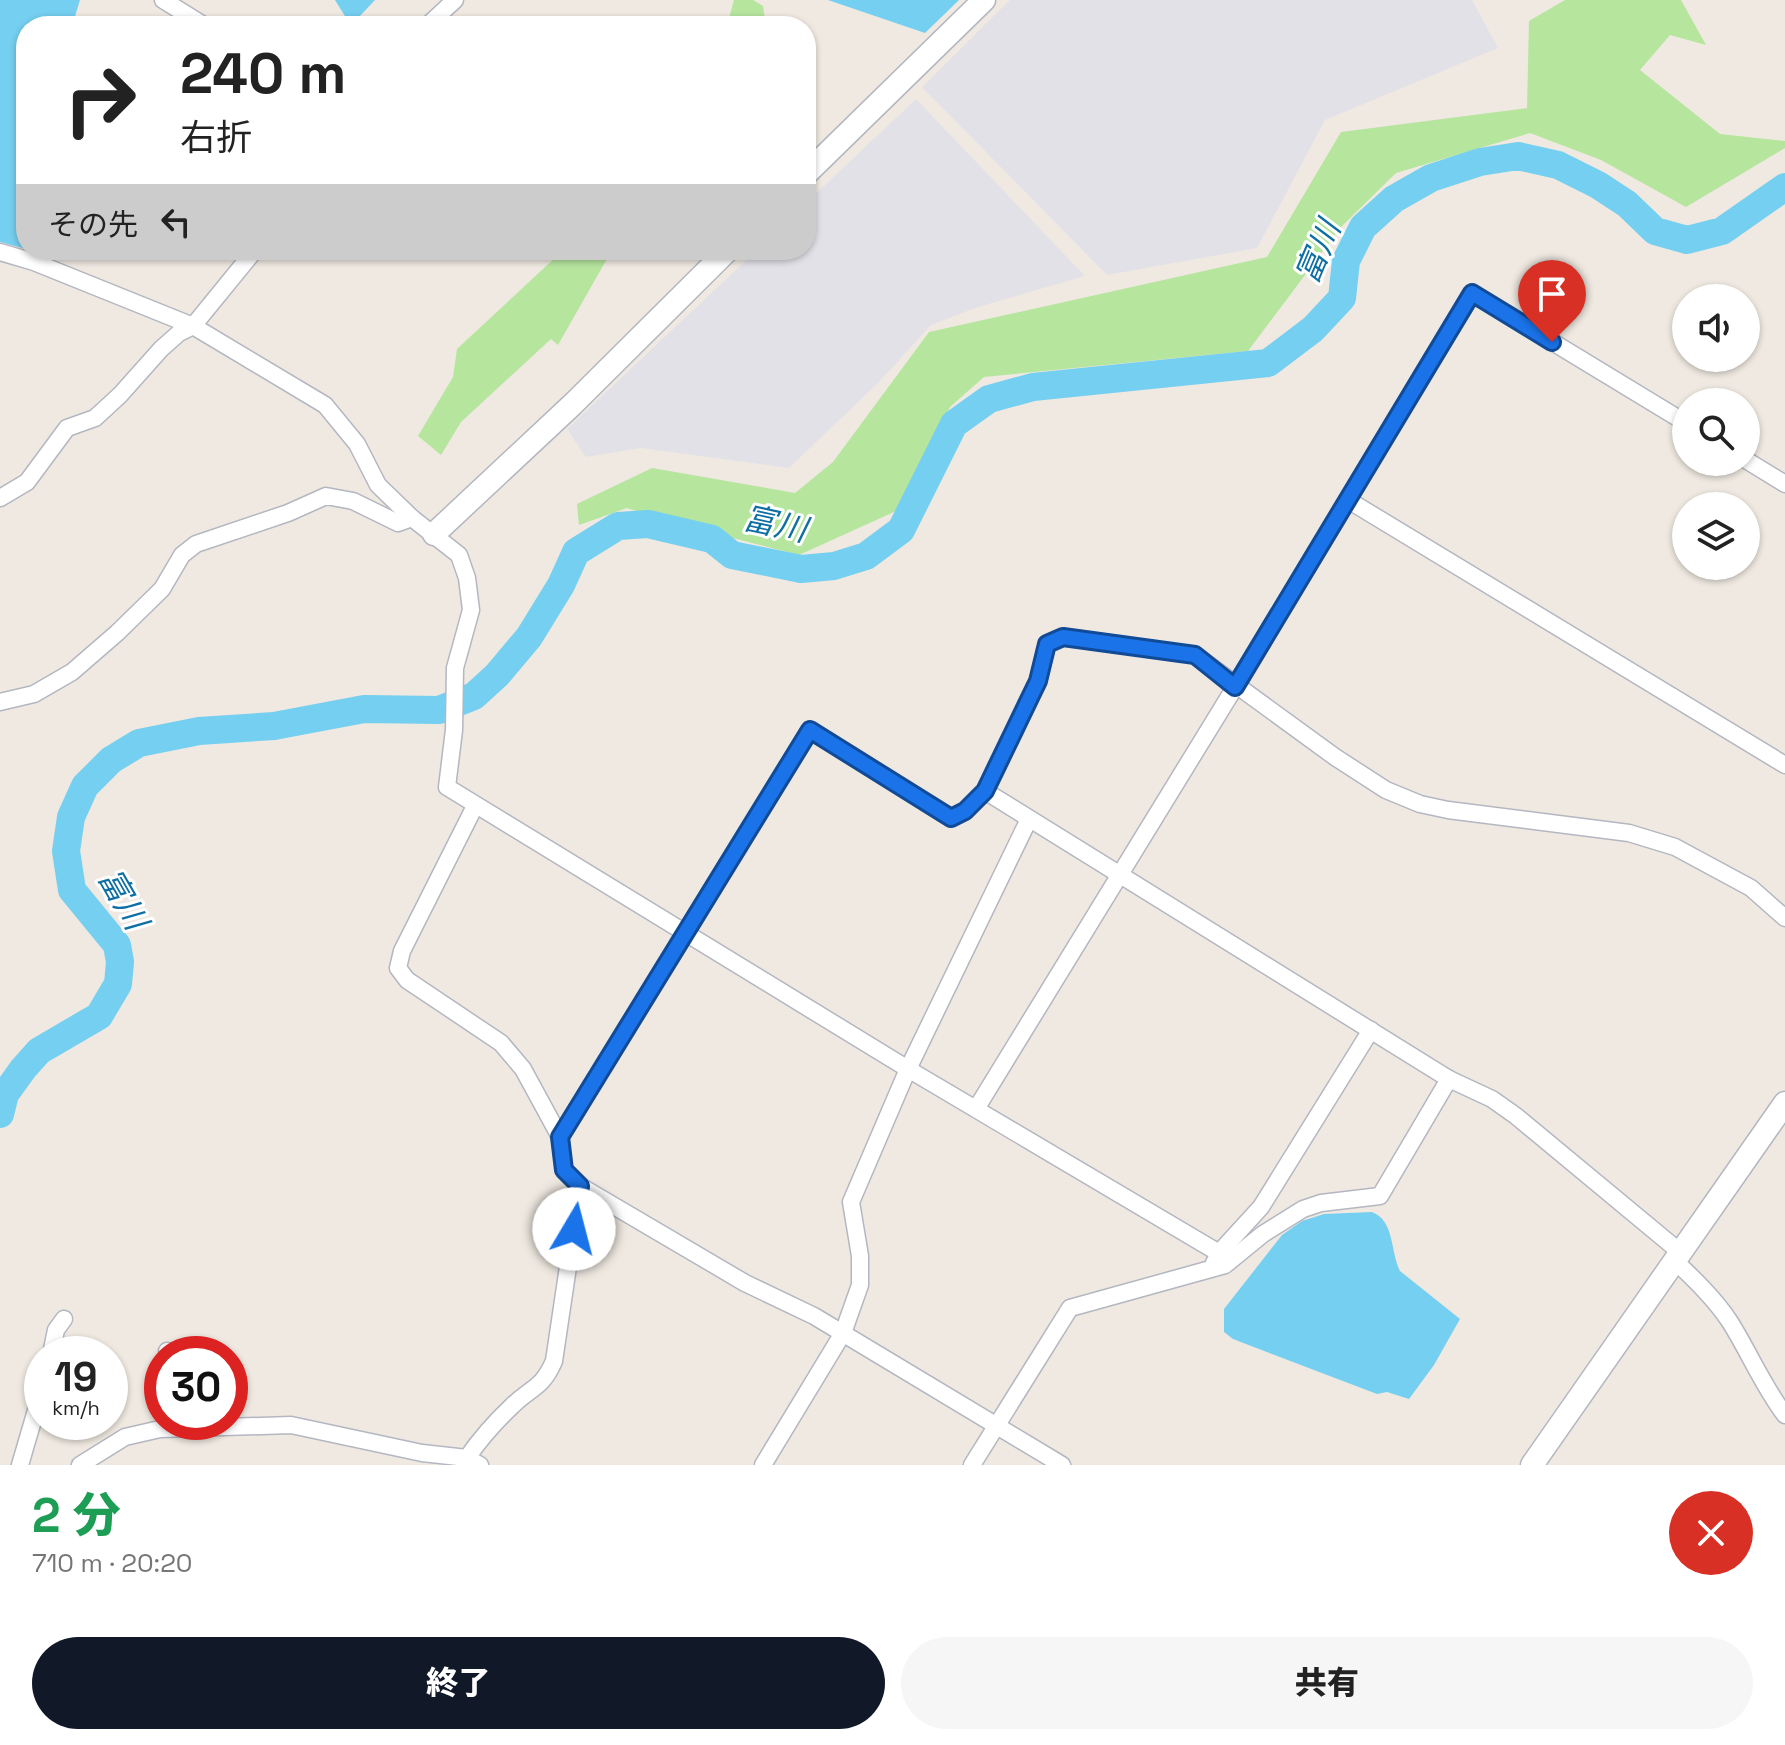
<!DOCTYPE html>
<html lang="ja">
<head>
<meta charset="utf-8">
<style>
	body { margin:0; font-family:"Space Grotesk","Noto Sans JP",sans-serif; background:#f6f6f6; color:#222; height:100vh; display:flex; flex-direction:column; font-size:30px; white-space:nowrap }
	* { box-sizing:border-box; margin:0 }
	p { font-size:26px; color:#767676 }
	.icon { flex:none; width:44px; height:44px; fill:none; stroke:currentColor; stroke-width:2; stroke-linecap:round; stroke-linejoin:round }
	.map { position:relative; height:1465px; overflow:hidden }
	.panel { display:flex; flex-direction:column; background:#fff; flex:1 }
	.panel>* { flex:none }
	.guide { position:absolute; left:16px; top:16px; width:800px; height:244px; border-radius:32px; box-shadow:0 2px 6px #0004; background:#fff; color:#222; overflow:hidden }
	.controls { position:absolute; left:1672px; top:284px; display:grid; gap:16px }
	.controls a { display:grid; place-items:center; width:88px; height:88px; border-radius:50%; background:#fff; box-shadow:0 2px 6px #0004; font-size:40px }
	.speed { position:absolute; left:24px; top:1336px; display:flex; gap:16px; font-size:40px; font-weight:700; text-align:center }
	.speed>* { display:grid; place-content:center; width:104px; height:104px; border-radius:50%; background:#fff; box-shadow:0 2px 6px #0004; line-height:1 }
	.speed small { font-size:20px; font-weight:400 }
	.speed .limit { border:12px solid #d22; background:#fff; color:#111 }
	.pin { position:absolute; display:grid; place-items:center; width:68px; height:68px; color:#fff; margin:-82px -34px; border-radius:50% 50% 50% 0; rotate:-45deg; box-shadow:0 0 8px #0007 }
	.pin .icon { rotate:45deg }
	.me { position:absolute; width:88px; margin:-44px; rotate:8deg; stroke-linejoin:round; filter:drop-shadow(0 0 6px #0008) }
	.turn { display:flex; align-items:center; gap:28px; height:168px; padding:0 32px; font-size:36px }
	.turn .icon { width:104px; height:104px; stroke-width:2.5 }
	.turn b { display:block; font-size:56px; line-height:68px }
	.then { display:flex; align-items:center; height:76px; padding:0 32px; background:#0003; gap:16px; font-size:30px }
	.round { display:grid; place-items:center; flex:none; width:84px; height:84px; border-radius:42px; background:#f6f6f6 }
	.overview { display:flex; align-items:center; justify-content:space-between; height:136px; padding:0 32px }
	h1 { font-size:48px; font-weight:800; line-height:60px; color:#1e9e55 }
	.action { display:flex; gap:16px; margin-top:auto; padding:16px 32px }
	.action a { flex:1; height:92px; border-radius:48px; background:#111827; color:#fff; font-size:32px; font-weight:800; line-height:92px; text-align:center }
	.action a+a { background:#f6f6f6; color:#222 }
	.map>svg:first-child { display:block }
</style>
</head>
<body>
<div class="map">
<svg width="1785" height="1465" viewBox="0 0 1785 1465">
	<rect width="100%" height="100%" fill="#efe9e1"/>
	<!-- industrial -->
	<g fill="#e3e1e8">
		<path d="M1010,0H1472L1498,48L1325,120L1257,248L1107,275L922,87Z"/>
		<path d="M916,99L1085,276L978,307L931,325L878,383L789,468L641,448L586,457L567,429L757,250H806V203Z"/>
	</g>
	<!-- green -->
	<g fill="#b6e59e">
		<path d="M734,0H753L763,6L766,26H727Z"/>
		<path d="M1565,0H1681L1706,45L1670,35L1640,70L1720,134L1785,141V148L1686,207L1601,160L1530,133L1396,173L1341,227L1248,351L984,377L950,407L896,511L799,555L666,521L627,508L579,525L577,504L652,468L795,493L833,462L929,332L1267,257L1341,132L1527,108L1529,21Z"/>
		<path d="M558,250H612L558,345L551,339L461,422L441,455L418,436L453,377L457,349L557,256Z"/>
	</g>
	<!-- water -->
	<g fill="#75cff0">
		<path d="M0,0H80L72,26H26V249L0,242Z"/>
		<path d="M335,0H375L358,18L364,26H351Z"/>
		<path d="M828,0H959L925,33Z"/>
		<path d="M1372,1212C1395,1221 1390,1251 1400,1271L1460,1319L1434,1365L1409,1399L1387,1392L1377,1394L1233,1339L1224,1332V1309L1282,1235L1302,1221L1324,1214Z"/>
	</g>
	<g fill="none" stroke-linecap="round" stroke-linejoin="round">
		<!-- river -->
		<path stroke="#75cff0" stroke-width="28" d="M0,1114L5,1094L23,1069L39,1051L99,1016L118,984L120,962L117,945L72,890L66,851L71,817L85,786L111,760L139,743L199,731L274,726L364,709L439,710L474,696L497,675L529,637L561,585L576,552L618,526L648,524L712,539L732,555L801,569L834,566L866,556L901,530L954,424L989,399L1033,387L1268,363L1313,329L1342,298L1346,261L1363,227L1394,199L1431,178L1480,162L1518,156L1558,165L1598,185L1627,204L1655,231L1687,240L1722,231L1785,187"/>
		<!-- street casing -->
		<g stroke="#b4b7c1" stroke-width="19">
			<g id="street">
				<path d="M163,0L205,26"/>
				<path d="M427,26L455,0"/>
				<path d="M0,252L34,262L193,326L325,405L357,444L378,485L412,518L459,555L467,578L471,610L455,668L454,730L447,787L908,1069L1219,1253"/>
				<path d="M1746,460L1785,484"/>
				<path d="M0,498L27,482L67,428L95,418L120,395L161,349L179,333L193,326L255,250"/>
				<path d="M1348,500L1785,765"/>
				<path d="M0,702L34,694L72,672L117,633L162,589L182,555L196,544L288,513L326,496L353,501L398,523L412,518"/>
				<path d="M985,791L1038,681L1047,644L1063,637L1195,655L1335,757L1386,790L1420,804L1448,810L1629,833L1675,847L1751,888L1785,918"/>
				<path d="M475,806L402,951L398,968L407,980L501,1043L523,1069L560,1137"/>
				<path d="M976,1109L1235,687L1472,293L1686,423"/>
				<path d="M580,1186L745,1283L814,1316L1062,1465"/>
				<path d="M1674,1260C1694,1279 1715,1299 1730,1322C1749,1352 1763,1386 1785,1415"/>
				<path d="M1214,1263L1219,1253L1261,1207L1371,1030"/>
				<path d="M167,1351L175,1354"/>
				<path d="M51,1354L56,1330L64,1319"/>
				<path d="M467,1458C480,1439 495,1422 512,1406C531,1387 542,1389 554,1361L580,1186L564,1170L560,1137L810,730L951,818L965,811L985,791L1449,1079L1492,1099L1516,1116L1680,1252"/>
				<path d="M20,1465L42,1390"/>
				<path d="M80,1465L125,1437L160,1429L291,1425L422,1453L467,1458L480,1465"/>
				<path d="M763,1465L843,1333L860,1285V1256L851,1202L908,1069L1029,819"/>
				<path d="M972,1465L1070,1308L1225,1265L1263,1234L1303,1209L1321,1203L1380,1196L1449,1079"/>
			</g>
		</g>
		<!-- secondary casing -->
		<g stroke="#b4b7c1" stroke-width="25">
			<g id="secondary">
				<path d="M806,174L984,0"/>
				<path d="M434,534L573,404L728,250"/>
				<path d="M1532,1465L1785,1103"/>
			</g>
		</g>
		<!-- street -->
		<use href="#street" stroke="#fff" stroke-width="16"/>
		<!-- secondary -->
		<use href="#secondary" stroke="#fff" stroke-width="22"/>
	</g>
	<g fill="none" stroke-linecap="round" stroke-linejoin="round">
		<!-- route casing -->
		<g stroke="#114b97" stroke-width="20">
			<path id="route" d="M574,1229L580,1186L564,1170L560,1137L810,730L951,818L965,811L985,791L1038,681L1047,644L1063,637L1195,655L1235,687L1472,293L1552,342"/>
		</g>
		<!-- route -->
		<use href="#route" stroke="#1a73e8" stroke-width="14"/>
	</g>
	<g text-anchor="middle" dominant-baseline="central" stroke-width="6" stroke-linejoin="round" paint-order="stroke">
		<!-- water labels -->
		<g font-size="32" font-style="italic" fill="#0d6fa3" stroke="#fff">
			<text transform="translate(1318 252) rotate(-67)">富川</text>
			<text transform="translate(775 524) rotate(12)">富川</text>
			<text transform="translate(123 899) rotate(60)">富川</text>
		</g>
	</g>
</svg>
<div class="controls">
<a><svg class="icon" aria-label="sound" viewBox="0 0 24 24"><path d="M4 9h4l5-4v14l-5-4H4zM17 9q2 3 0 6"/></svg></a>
<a><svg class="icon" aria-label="search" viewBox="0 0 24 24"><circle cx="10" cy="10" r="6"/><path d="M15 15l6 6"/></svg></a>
<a><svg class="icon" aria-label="layers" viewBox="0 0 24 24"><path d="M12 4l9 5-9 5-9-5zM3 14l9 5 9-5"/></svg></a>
</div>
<div class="speed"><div>19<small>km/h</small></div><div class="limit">30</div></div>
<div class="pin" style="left:1552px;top:342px;background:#d93025"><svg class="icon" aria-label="arrive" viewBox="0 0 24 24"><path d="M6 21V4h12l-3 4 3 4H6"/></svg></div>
<svg class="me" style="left:574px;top:1229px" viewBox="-20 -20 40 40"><circle r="19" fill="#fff"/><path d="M0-13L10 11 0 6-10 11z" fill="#1a73e8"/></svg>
<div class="guide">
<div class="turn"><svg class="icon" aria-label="right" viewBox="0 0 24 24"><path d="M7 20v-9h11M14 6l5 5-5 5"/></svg><div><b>240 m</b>右折</div></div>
<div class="then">その先<svg class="icon" aria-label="left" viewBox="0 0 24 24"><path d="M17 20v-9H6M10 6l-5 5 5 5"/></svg></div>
</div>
</div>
<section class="panel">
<div class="overview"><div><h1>2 分</h1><p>710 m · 20:20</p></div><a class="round" style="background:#d93025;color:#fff"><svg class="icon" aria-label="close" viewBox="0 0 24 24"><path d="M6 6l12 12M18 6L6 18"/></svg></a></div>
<div class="action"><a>終了</a><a>共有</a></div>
</section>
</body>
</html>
